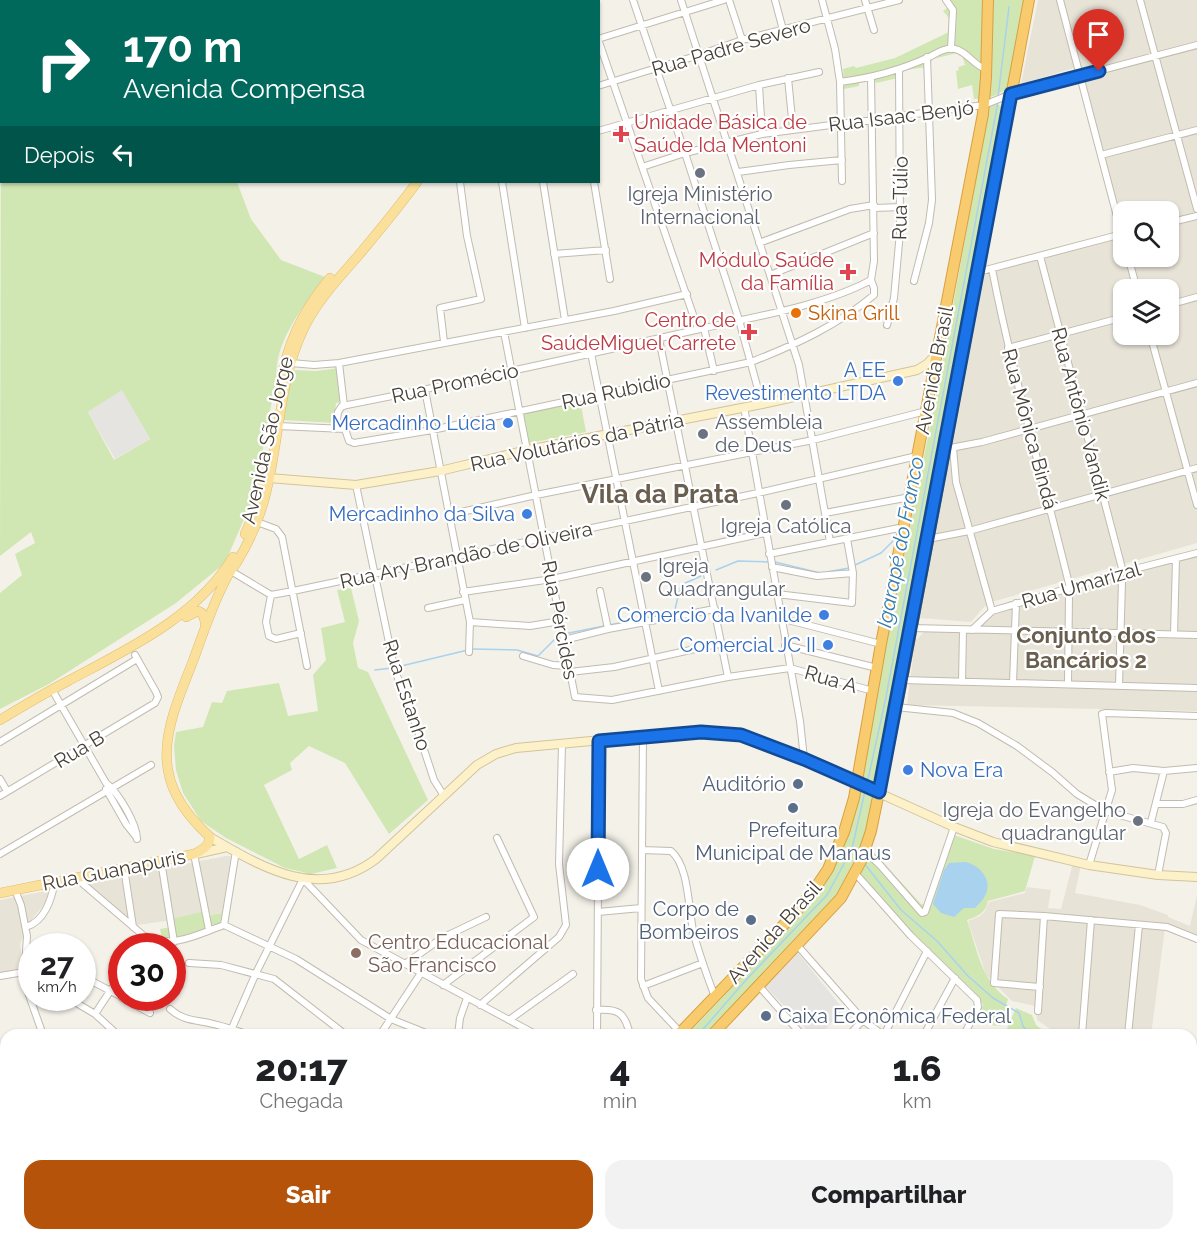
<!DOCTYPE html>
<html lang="pt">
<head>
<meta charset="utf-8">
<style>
  :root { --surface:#fff; --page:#f2f2f2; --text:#202124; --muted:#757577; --accent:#b45309 }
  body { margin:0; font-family:Raleway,sans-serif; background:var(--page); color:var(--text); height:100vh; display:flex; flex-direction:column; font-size:22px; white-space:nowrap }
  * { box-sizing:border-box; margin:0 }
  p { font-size:20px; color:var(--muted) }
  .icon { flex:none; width:33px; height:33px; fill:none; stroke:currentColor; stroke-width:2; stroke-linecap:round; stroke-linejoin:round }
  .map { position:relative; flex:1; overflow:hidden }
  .side { position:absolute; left:0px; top:1029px; width:1197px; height:212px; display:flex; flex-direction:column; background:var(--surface); border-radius:18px 18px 0 0; box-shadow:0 2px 4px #0004 }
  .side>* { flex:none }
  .hud { position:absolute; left:0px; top:0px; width:600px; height:183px; box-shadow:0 2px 4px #0004; background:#00695c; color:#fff; overflow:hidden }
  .tools { position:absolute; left:1113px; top:201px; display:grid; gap:12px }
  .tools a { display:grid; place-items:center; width:66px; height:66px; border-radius:12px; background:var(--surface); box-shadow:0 2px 4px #0004; font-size:30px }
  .speed { position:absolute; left:18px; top:933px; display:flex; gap:12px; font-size:30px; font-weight:700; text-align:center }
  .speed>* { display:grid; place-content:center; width:78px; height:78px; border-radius:50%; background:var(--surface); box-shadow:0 2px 4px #0004; line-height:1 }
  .speed small { font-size:15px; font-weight:400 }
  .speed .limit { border:9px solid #d22; background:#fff; color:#111 }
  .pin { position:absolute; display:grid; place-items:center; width:51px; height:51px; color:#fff; margin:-62px -26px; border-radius:50% 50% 50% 0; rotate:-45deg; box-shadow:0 0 6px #0007 }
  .pin .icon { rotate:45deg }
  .me { position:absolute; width:66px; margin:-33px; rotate:0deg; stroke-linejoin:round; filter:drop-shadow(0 0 4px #0008) }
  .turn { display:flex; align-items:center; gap:21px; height:126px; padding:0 24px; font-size:27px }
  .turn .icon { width:78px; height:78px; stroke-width:2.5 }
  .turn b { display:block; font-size:42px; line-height:51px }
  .then { display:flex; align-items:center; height:57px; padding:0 24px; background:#0003; gap:12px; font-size:22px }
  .eta { display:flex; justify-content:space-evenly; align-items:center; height:102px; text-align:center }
  .eta b { font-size:36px; font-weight:800; line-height:42px }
  .primary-button { display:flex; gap:12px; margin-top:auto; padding:12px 24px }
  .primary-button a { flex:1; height:69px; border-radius:18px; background:var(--accent); color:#fff; font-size:24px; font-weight:800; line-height:69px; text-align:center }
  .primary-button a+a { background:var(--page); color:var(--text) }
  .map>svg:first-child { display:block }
</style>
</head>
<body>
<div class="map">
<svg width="1197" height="1240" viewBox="0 0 1197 1240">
  <rect width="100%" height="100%" fill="#f4f1e9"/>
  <path fill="#e8e3d7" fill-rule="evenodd" d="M1038,0h159v543l-202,58 -11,6 -13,15 -51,-4 64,-347 135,-37 -42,-167 -56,17zM1124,212h44v44h-44zM1124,290h44v44h-44z
    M1197,555v156l-290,-6 8,-64 9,-9 10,-3 41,3 18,-22z
    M226,856h5l-9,57 -85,12 -53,-40 -28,5 -28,34 -8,20 4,28 -24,4v-76z
    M1073,863l8,2 -6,28 65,12 28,10v2l22,9 7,-31v46l-32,-13 -14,107h-92l-22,-15 -2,-14 -23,-5 -26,-26 -18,-54 12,-5 5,-5 4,-9 36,-9 2,-6 24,3 -3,18 13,1z"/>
  <path fill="#d0e7b4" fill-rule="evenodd" d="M951,0h76l-16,84c-10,11 -22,15 -37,15l-2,-14 -14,4 -2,-18 3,-1 -1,-3 7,-2 -4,-13 -28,7 -5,8 -24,3 -6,8 -22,5 -2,-4h-15v7l-15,3 -1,-20 11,-3 2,2 39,-10 54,-26 6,-7 -12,-14 10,-7z
    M1,70l1,112h235l14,37 30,41 44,17c-22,31 -53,66 -48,106l-2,2 -21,111 -29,67 -49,40 -127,81 -49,25v-116l22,-18 -7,-21 20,-11 -4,-11 -31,24zM122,391l28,48 -36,21 -26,-48z
    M995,103l8,4 -1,20 -89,472 -38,187c1,32 -24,87 -42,114l-125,135h-21l127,-134 15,-24 16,-33 15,-51 18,-105 64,-322 47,-259z
    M339,368l6,33 -9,2 -2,20 -52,-3 11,-50 23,1z
    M580,400l6,32 -57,11 -6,-32z
    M351,588l8,33 -6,22 5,25 10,4 60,128 -39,34 -44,-71 -36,-17 -19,17 2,7 -28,15 35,74 28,-14 10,23 -26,6 -26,-6 -59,-30 -25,-17 -18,-28 -7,-23 -2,-24 2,-14 27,-5 9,-25 10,1 5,-12 52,-8 9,33 30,-5 -5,-36 13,-15 -5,-32 24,-6 -8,-32z
    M954,835l40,14 41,7 -10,35 -37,10c-2,11 -10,16 -21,19 11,31 13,59 41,79l-7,27 -12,-1 -13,-6 7,-14 -4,-6 -68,-67 -51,-57 11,-26 50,55 7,1z
    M202,912l3,4 17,-3 -2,11 -45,14h-13l-2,-9 12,-2 -1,-8z
    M1016,1008l16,7 4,10 13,10h-42l-2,-2z"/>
  <path fill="#e6e4e1" d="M122,390l28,49 -35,20 -27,-47z
    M798,953l45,56 -22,26h-9l-47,-49z"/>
  <path fill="#a8d2ee" d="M965,862c12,2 26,15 22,29 -2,7 -7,12 -12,17h-11l-10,9 -13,-4 -8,-9 11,-34 5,-7z"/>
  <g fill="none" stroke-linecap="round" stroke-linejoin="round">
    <path stroke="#a8d2ee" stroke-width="1.5" d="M998,97l11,-90
      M775,562l45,11
      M853,566l28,-13 12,-12
      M716,570l22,-9 32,1
      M827,572l22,-4
      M647,618l27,-5 7,-28 20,-9
      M609,625l33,-6
      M564,634l40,-8
      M472,649l45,1 21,6 22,-22
      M397,667l71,-17
      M375,670l17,-2
      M867,784l19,-87 112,-595
      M852,849l7,7
      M864,863l37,47 36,31 31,35 25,22 26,15 4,13 7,9
      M698,1035l48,-55 81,-85 25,-46 13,-58
      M616,1240l1,-6
      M1157,1240l1,-6"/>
    <defs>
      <path id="street" d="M513,0v2
        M586,0v2
        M633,0l52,153 54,167 23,84
        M681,0l118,365 31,177
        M729,0l13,40
        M775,0l8,30
        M822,0l13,49 5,33 2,99
        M865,0l9,30
        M946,0l7,10 -2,39
        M1060,0l64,243
        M1140,0l57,209
        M568,2l6,-2
        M598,39l100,290
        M598,39l126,-39
        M788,78l5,51
        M840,82c31,-4 61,-12 89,-25 8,-4 17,-10 26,-8 13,3 19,17 31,20
        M759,85l3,49
        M598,86l101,-31 43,-15 157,-40
        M598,131l161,-46 60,-13
        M1101,155l96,-25
        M642,167l43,-14 77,-19 222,-29 27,-11 186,-49
        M738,172l51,-7 53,-5
        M502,182l23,146
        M543,182l22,138
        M594,182l16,97
        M874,208l27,-1
        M1168,223l29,-7
        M759,243l91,-34 24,-4
        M554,254l52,-4
        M1040,256l83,316
        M1128,256l9,34
        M992,269c21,108 52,212 78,319
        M978,272l144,-38
        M770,275l104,-42
        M871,280l3,-19 -3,-184
        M914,281l15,-58 3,-23 -5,-143
        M1168,305l29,-8
        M887,325l7,-27 6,-66 -1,-163
        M704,328l10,43
        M504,332l71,365 37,3 116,-23 62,-9 83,23
        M1150,334l47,171
        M659,339l69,338
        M444,342l-4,-34 41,-9 -14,-63 -7,-54
        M1008,348l116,-31
        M591,353l68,338
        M291,363l23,2 25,-2 275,-52 73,-17
        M339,363l5,43
        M425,390l45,232 -1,30
        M744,407l56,314 4,38
        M278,426l67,3 4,12 5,2 78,-13 319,-68c44,-17 87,-37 123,-67v-7l-3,-8
        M336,429l2,-17 4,-6c120,-23 239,-50 358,-77 53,-12 123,-23 171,-49
        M953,448l3,34 36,129
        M945,449l37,-7 215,-59
        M356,485l39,186 16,39 23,70 10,16
        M825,513l85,-16
        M448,515l88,-20 277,-55 113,-29
        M257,522l19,7 6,8 25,129
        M928,539l41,-8 228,-63
        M769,554l135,-27
        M772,567l45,9 36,-3
        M231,571l40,24 22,-4 465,-98 159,-37
        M600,591l8,38
        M463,592l89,-13 213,-46
        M777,594l75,9 1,-30 -6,-34
        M271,595l-5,27 3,14 7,3 25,-6
        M428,608l37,-8
        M780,618l101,26
        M470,622l60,4 30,-5
        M911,628l286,7
        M972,630l20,-19 131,-39 74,-19
        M1174,634l2,-75
        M564,640l44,-11 107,-20
        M785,645l92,23
        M523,656l30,9 16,1
        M570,672l44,-5 108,-24
        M902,680l295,8
        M962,682l1,-52
        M1013,683l3,-80
        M1068,684l1,-90
        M1119,686l3,-105
        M54,693l52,90c12,9 31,41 31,56
        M896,707l57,6 25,10 39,23 35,26 25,22 28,17 58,16 3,6 -8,42
        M643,736l-2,243 7,19 32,34
        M0,742l137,-83
        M1109,772l24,-4 31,3 33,-3
        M0,779l7,12
        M106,789l20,35 11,14
        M0,796l155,-93 3,-6 -2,-5 -21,-37
        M1157,804h26l14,-4
        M1151,822l13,-51
        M642,850l29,1c19,16 17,61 23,84 6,21 13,41 21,62
        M865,851l15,14 42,48 3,-1 29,-85
        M0,854l151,-89
        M194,854l15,76
        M161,861l13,81
        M1089,865l23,-75 -10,-76 4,-1 91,3
        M124,868l9,59
        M855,873l56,63 66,64 1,7 -14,28
        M76,878l68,58c29,13 52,-1 80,-11l72,34 95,60 40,16
        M15,890l6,15 6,31 -3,45 19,54
        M598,912l43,-4
        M224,925l12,-74
        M26,927c19,-6 25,-27 29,-45
        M797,945l66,75 20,15
        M138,946l6,-10
        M189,963l32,2 53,14 72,56
        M405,964l37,-26 44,-21
        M0,976l24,-4
        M82,976l40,21
        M443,985l91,-68 -37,-79
        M643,986l60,-23
        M759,986l43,49
        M1040,987l-46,-4 5,-69 45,2 123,11 30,12
        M68,998l27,16 23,21
        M122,998l28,15
        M480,1005l79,-68 7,-12 -7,-61 3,-120
        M170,1009c12,11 24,11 39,14 14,3 28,8 41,12
        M596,1010c23,-2 29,3 34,25
        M1038,1011l6,-95
        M95,1014l27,-41
        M509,1020l64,-46
        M229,1035l27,-62 47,-94 58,61 176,95
        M380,1035l41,-62
        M458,1035l2,-17 7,-20
        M597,1035l2,-294
        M849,1035l14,-15
        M884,1035l43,-84
        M924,1035l31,-57
        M1082,1035l9,-115
        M1128,1035l11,-110
        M0,1110l6,21
        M34,1234l2,6
        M84,1234l3,6
        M132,1234l6,6
        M196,1234l6,6
        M365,1234v6
        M658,1234l2,6
        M691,1234l7,6
        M880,1234l3,6
        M560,1237l18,-2
        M265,1240l66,-6
        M520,1240l9,-6
        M766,1240l11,-6
        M834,1240l12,-6
        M978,1240l15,-6
        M1082,1240l12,-6"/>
      <path id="secondary" d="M269,478l87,7 84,-14 87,-21 235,-46 155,-34 10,-6 10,-11
        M210,837c53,31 109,65 166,22l101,-94 19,-11 20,-6 161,-15 24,-1 40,3 63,24 150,68 39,15 96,23 69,10 39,2
        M196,854l31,-7"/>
      <path id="primary" d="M471,2l1,-2
        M479,2v-2
        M278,392c9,-47 22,-78 52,-114
        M245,534l7,-16 9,-33
        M186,617l12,-6 4,2 3,8v7
        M0,720c23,-14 45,-27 68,-39 60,-32 129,-64 165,-124
        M0,893l194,-39c8,-4 15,-7 16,-17 -65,-59 -45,-106 -17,-176 10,-27 19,-55 32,-80 3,-7 8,-13 12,-19 11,-18 20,-37 26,-58 17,-57 14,-121 41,-176 13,-27 34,-49 54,-72 20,-24 41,-49 59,-74"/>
      <path id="highway" d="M678,1035l117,-122 21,-26 12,-18 16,-37 10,-34 27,-154 102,-530 3,-37 2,-77
        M712,1035l129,-137 20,-37 10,-30 31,-151 127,-680
        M606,1240l1,-6
        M628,1240l1,-6"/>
    </defs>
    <use href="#street" stroke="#c2bbaf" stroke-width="8"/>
    <use href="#secondary" stroke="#d2c49a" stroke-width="10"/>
    <use href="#primary" stroke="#e0bd6b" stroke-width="10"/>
    <use href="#highway" stroke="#d9a03f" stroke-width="12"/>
    <use href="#street" stroke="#fff" stroke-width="6"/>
    <use href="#secondary" stroke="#fdf1ca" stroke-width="8"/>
    <use href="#primary" stroke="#fbe09b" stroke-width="9"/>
    <use href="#highway" stroke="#f9cb6f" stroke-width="10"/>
  </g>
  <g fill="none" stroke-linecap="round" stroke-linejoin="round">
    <defs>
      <path id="route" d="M598,869l1,-128 102,-9 40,3 63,24 75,33 132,-698 88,-23"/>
    </defs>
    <use href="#route" stroke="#114b97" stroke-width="15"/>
    <use href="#route" stroke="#1a73e8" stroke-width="10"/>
  </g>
  <g fill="#e0444e" stroke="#fff" stroke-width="2">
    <path d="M618 125h6v6h6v6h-6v6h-6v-6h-6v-6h6z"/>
    <path d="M845 263h6v6h6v6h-6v6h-6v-6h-6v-6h6z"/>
    <path d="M746 323h6v6h6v6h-6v6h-6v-6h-6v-6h6z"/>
  </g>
  <g fill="#6b7280" stroke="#fff" stroke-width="2">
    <circle cx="700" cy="173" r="6"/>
    <circle cx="703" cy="434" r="6"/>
    <circle cx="786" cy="505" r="6"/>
    <circle cx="646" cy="577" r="6"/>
    <circle cx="1138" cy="821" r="6"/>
  </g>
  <circle fill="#e8710a" stroke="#fff" stroke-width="2" cx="796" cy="313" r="6"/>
  <g fill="#3f7fe0" stroke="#fff" stroke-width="2">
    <circle cx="898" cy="381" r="6"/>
    <circle cx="508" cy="423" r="6"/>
    <circle cx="527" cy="514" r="6"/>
    <circle cx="824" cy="615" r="6"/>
    <circle cx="828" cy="645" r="6"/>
    <circle cx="908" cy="770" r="6"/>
  </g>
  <g fill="#5c6f8a" stroke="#fff" stroke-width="2">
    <circle cx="798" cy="784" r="6"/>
    <circle cx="793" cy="808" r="6"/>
    <circle cx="751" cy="920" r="6"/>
    <circle cx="766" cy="1016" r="6"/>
  </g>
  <circle fill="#8d6e63" stroke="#fff" stroke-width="2" cx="356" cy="953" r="6"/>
  <g text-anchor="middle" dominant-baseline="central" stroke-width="4.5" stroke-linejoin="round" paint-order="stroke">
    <g font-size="20" fill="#484138" stroke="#fff">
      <text transform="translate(731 47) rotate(-16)">Rua Padre Severo</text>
      <text transform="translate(901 116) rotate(-7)">Rua Isaac Benjó</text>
      <text transform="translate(900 198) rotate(-89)">Rua Túlio</text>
      <text transform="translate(934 370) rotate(-79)">Avenida Brasil</text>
      <text transform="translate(455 383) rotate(-12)">Rua Promécio</text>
      <text transform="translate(616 391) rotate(-12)">Rua Rubidio</text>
      <text transform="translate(1081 414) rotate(75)">Rua Antônio Vandik</text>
      <text transform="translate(1030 429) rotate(75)">Rua Mônica Bindá</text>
      <text transform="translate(267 440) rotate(-77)">Avenida São Jorge</text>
      <text transform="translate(577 442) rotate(-12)">Rua Volutários da Pátria</text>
      <text transform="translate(466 555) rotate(-12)">Rua Ary Brandão de Oliveira</text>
      <text transform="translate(1081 585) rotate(-16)">Rua Umarizal</text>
      <text transform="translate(560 620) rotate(79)">Rua Pércides</text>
      <text transform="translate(831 679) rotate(16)">Rua A</text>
      <text transform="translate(407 695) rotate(72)">Rua Estanho</text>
      <text transform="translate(79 749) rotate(-31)">Rua B</text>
      <text transform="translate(114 870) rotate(-11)">Rua Guanapuris</text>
      <text transform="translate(774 932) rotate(-48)">Avenida Brasil</text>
    </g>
    <g font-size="20" fill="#be3a42" stroke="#fff" text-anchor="end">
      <text x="634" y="122" text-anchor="start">Unidade Básica de<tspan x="634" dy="23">Saúde Ida Mentoni</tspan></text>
      <text x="834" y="260">Módulo Saúde<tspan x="834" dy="23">da Família</tspan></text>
      <text x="736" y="320">Centro de<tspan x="736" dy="23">SaúdeMiguel Carrete</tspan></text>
    </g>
    <g font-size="20" fill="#5b616d" stroke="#fff">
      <text x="700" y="194">Igreja Ministério<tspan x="700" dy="23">Internacional</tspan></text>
      <text x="715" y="422" text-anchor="start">Assembleia<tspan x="715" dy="23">de Deus</tspan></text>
      <text x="786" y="526">Igreja Católica</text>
      <text x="658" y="566" text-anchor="start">Igreja<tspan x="658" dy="23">Quadrangular</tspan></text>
      <text x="1126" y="810" text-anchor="end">Igreja do Evangelho<tspan x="1126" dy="23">quadrangular</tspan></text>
    </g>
    <g font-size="20" fill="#c56008" stroke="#fff" text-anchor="start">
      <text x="808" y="313">Skina Grill</text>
    </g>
    <g font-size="20" fill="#366cbe" stroke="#fff" text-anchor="end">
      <text x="886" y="370">A EE<tspan x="886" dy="23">Revestimento LTDA</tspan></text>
      <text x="496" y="423">Mercadinho Lúcia</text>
      <text x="515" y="514">Mercadinho da Silva</text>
      <text x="812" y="615">Comercio da Ivanilde</text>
      <text x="816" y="645">Comercial JC II</text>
      <text x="920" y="770" text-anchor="start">Nova Era</text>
    </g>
    <g font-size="20" fill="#4e5e75" stroke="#fff" text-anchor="end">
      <text x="786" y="784">Auditório</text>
      <text x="793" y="830" text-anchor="middle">Prefeitura<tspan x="793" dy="23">Municipal de Manaus</tspan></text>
      <text x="739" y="909">Corpo de<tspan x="739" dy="23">Bombeiros</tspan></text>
      <text x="778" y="1016" text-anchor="start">Caixa Econômica Federal</text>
    </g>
    <g font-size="20" fill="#785e54" stroke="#fff" text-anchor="start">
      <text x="368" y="942">Centro Educacional<tspan x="368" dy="23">São Francisco</tspan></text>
    </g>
    <g font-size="21" font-style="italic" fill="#347cb1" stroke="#fff">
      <text transform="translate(900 542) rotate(-79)">Igarapé do Franco</text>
    </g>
    <g font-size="22" font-weight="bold" fill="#6a5f4f" stroke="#fff">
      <text x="1086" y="635">Conjunto dos<tspan x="1086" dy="25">Bancários 2</tspan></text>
    </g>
    <g font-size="26" font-weight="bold" fill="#6a5f4f" stroke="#fff">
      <text x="660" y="494">Vila da Prata</text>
    </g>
  </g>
</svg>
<div class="tools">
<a><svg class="icon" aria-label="search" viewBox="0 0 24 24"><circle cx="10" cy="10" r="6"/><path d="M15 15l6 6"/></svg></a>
<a><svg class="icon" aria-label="layers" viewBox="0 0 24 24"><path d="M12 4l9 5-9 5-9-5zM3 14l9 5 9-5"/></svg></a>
</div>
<div class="speed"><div>27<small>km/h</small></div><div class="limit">30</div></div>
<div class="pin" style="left:1099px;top:71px;background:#d93025"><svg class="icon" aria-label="arrive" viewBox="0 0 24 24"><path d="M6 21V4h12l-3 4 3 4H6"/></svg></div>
<svg class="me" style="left:598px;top:869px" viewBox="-20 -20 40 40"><circle r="19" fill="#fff"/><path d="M0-13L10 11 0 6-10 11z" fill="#1a73e8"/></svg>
<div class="hud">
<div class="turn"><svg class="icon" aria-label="right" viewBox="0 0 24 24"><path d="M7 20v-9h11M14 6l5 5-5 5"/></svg><div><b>170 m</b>Avenida Compensa</div></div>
<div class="then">Depois<svg class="icon" aria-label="left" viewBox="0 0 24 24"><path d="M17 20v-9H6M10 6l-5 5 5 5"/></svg></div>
</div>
<section class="side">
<div class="eta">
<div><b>20:17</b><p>Chegada</p></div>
<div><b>4</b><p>min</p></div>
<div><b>1.6</b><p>km</p></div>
</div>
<div class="primary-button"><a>Sair</a><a>Compartilhar</a></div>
</section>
</div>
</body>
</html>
